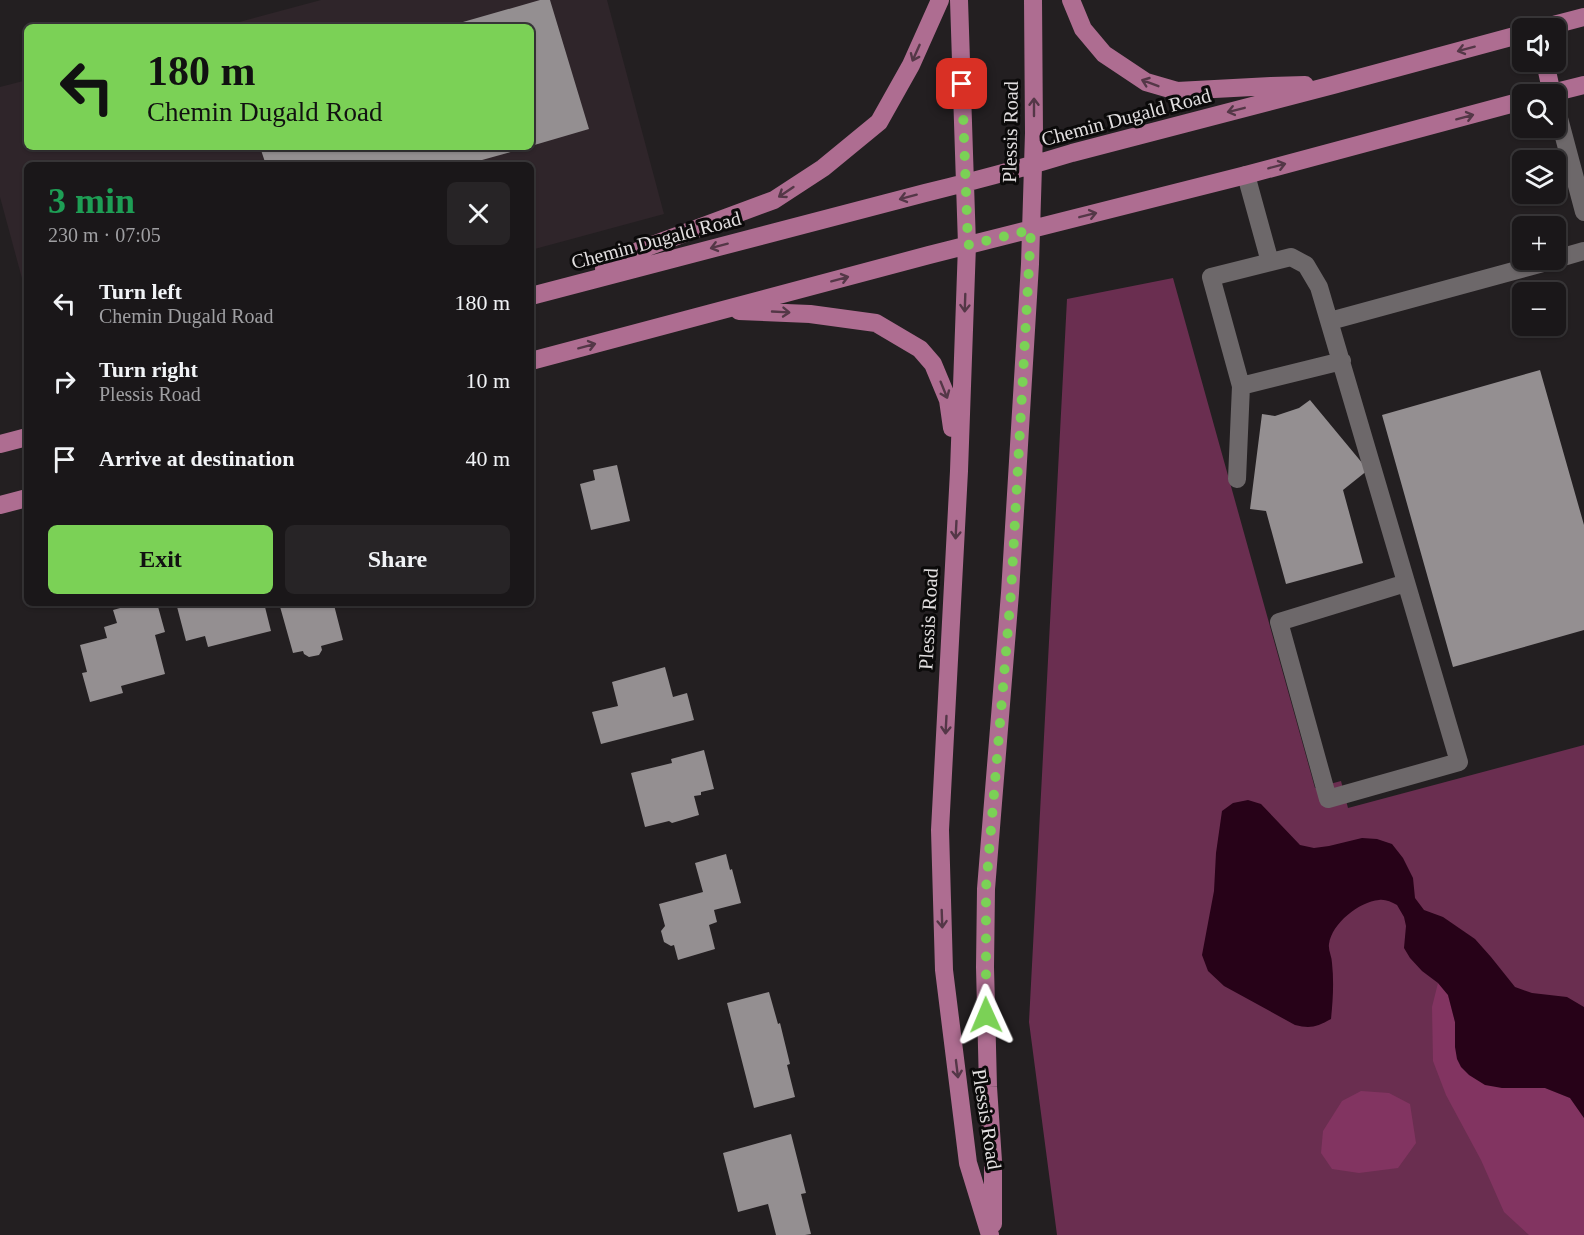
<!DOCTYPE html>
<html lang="en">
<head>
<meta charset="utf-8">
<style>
  :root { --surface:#1a1719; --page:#272426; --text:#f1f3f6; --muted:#9f9fa2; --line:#383638; --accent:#7bd156 }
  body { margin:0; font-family:"Times New Roman",serif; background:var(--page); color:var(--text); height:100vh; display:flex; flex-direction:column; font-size:22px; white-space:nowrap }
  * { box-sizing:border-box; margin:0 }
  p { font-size:20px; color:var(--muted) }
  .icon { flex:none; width:33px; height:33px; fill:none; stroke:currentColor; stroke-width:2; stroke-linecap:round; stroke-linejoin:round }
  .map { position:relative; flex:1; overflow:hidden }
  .details { position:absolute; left:24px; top:162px; width:510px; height:444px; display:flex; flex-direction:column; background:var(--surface); border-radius:9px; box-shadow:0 2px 4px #0004,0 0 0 2px var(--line) }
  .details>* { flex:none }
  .hud { position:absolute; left:24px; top:24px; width:510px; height:126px; border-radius:9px; box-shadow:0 2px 4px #0004,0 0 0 2px var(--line); background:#7bd156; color:#111; overflow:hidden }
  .tools { position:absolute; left:1512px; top:18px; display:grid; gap:12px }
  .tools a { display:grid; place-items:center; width:54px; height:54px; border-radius:9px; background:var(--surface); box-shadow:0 2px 4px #0004,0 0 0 2px var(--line); font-size:30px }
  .pin { position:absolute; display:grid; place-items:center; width:51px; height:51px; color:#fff; margin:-26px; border-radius:12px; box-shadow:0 3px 9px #0006 }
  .me { position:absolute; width:66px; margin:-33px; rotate:359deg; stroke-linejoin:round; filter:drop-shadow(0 0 4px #0008) }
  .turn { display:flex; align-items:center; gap:21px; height:126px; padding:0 24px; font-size:27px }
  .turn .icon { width:78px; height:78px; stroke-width:2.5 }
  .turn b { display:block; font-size:42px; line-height:51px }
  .round { display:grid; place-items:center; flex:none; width:63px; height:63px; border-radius:9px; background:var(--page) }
  .summary { display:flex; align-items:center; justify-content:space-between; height:102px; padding:0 24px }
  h1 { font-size:36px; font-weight:600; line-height:45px; color:#1e9e55 }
  .button { display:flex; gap:12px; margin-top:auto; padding:12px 24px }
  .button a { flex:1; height:69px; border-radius:9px; background:var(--accent); color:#111; font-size:24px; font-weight:600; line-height:69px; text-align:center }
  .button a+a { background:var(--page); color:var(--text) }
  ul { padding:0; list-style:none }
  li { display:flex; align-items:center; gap:18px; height:78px; padding:0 24px }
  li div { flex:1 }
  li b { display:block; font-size:22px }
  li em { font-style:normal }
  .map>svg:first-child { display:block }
</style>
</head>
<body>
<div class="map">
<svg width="1584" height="1235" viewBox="0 0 1584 1235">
  <rect width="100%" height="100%" fill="#231f21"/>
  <path fill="#2f252a" d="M321,0h286l57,214 -133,36v-85h-504v132l-27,-100v-110l27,-7v67h504v-120h-310z"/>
  <path fill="#6a2e50" d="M1173,278l142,510 26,-7 7,27 236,-63v490h-527l-28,-213 38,-723z"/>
  <path fill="#823461" d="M1438,983l10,12 7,27v25l47,41h43l25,10 14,20v117h-55l-25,-23 -23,-52 -35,-65 -13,-34 -1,-54z
    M1361,1091l28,2 21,11 6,39 -18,25 -39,5 -27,-4 -11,-16 2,-22 19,-30z"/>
  <path fill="#270218" d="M1248,800l13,4 39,41 14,3 15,-2 33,-8 15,1 15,5 11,14 10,20 2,20 9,12 19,7 32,22 16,18 24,30 17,6 35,4 17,10v111l-14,-20 -25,-10h-43l-17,-3 -16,-10 -8,-8 -4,-8 -2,-12v-25l-7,-27 -10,-12 -16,-12 -12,-13 -6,-10 2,-22 -2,-9 -7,-12c-6,-3 -12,-6 -18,-5 -20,2 -47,23 -50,44 -1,6 3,13 3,19 2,18 1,37 -1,56 -14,8 -21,10 -36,6l-71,-39 -16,-15 -6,-16 12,-64 2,-38 6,-42 11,-8z"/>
  <path fill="#948f91" d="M540,0h10l39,129 -58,17v-119l-82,-1z
    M260,147h265v1l-61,17h-198z
    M1540,370l44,155v105l-131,37 -71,-252z
    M1310,400l58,70 -25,20 20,73 -77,21 -20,-73 -16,-2 12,-95 13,2 24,-8z
    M617,465l13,56 -39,9 -11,-46 15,-4 -2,-10z
    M138,603h3l1,3 15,-3 8,29 -10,3 10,39 -44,12 2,7 -33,9 -8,-29 5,-1 -7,-27 27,-7 -3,-11 13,-4 -4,-13z
    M176,603h36l1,2 7,-2h44l7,28 -63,16 -3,-11 -19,5z
    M279,603h60l-5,2 9,35 -22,6 1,4 -3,5 -10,2 -5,-3 -1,-3 -10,2z
    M665,667l8,30 14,-4 7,27 -93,24 -9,-32 26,-6 -6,-24z
    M704,750l10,39 -13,3v3l-7,1 5,19 -27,8 -3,-2 -24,6 -14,-54 41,-10 -1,-4z
    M726,854l4,16 2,-1 9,34 -27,7 3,12 -8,3 6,24 -37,11 -4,-15 -3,1 -7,-4 -3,-11 4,-5 -6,-22 44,-12 -8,-29z
    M769,992l9,32 2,-1 10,41 -3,1 8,32 -41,11 -27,-105z
    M791,1134l15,59 -5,1 10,40 -6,1h-29l-8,-31 -30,8 -15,-59z"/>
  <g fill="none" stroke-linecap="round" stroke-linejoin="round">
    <path stroke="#6d686a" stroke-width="18" d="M1556,107l28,105
      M1246,175l24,87
      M1556,259l28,-8
      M1330,321l224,-61
      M1241,386l101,-25
      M1237,479l4,-93 -30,-109 80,-20 15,8 13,22 140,475 -131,37 -49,-177 127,-39"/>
    <path stroke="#ae6d91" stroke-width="18" d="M959,0l8,245 -8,226 -19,359 4,140 24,193 22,72
      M1071,0l12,29 21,25 42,28 31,9 94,-5 34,-1
      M1542,28l42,-11
      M1545,62l7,32
      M1548,94l36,-9
      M604,269l38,-20 132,-49 49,-32 56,-46 32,-57 29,-65
      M531,296l394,-103c49,-12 98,-25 147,-40l261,-68 189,-51
      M739,311l71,3 66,9 44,26 13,15 15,36 4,28
      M531,361l398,-106 317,-80 276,-74
      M0,444l27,-7
      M0,505l27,-7
      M993,1224v-63l-5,-74 -3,-120 1,-78 24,-296 20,-329 4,-131 -1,-133"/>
  </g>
  <defs><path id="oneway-shaft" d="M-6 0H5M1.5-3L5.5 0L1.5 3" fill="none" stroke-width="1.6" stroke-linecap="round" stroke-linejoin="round" transform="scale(1.5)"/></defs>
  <g stroke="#543747">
    <use href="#oneway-shaft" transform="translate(1466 49) rotate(165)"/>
    <use href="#oneway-shaft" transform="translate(916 53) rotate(114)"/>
    <use href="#oneway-shaft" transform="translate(1150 83) rotate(-159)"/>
    <use href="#oneway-shaft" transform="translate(1034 107) rotate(-90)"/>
    <use href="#oneway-shaft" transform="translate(1236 110) rotate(166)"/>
    <use href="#oneway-shaft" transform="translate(1465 117) rotate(-15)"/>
    <use href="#oneway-shaft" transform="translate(1277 166) rotate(-15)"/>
    <use href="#oneway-shaft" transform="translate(786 192) rotate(146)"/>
    <use href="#oneway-shaft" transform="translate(908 197) rotate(165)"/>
    <use href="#oneway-shaft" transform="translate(1088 215) rotate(-14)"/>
    <use href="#oneway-shaft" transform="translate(719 246) rotate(165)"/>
    <use href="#oneway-shaft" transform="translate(840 279) rotate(-15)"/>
    <use href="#oneway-shaft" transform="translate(965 303) rotate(92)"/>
    <use href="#oneway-shaft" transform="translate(781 312) rotate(3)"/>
    <use href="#oneway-shaft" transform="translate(587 346) rotate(-15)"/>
    <use href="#oneway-shaft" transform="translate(944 390) rotate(68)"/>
    <use href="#oneway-shaft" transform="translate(956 530) rotate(93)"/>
    <use href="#oneway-shaft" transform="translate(946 725) rotate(93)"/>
    <use href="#oneway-shaft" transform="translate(942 919) rotate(88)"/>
    <use href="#oneway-shaft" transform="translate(957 1069) rotate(83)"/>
  </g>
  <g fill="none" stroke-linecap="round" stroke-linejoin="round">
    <path stroke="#7bd156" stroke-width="10" stroke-dasharray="0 18" d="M962,84l6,161 63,-15 -20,363 -25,295v127"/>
  </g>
  <g text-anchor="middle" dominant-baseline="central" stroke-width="6" stroke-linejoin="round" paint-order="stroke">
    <g font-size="20" fill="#e2dfe0" stroke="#0b0a0a">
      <text transform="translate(1126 117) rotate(-15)">Chemin Dugald Road</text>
      <text transform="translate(1010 132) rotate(-89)">Plessis Road</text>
      <text transform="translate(656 240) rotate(-15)">Chemin Dugald Road</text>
      <text transform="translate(928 619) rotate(-87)">Plessis Road</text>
      <text transform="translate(987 1119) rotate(81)">Plessis Road</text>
    </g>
  </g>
</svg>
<div class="tools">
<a><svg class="icon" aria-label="sound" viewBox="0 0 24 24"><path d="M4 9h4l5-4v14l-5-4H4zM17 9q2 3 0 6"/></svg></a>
<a><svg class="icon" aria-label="search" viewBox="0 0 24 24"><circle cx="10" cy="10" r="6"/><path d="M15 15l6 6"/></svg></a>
<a><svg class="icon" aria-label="layers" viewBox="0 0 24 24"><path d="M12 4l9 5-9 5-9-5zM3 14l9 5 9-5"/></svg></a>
<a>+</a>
<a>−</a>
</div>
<div class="pin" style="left:962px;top:84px;background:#d93025"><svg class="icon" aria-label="arrive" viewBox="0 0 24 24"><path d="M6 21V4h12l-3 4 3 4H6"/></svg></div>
<svg class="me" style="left:986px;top:1015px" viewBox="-20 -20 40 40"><path d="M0-17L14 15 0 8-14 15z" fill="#7bd156" stroke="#fff" stroke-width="4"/></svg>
<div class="hud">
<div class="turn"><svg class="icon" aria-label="left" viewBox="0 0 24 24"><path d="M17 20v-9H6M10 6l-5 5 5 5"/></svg><div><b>180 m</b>Chemin Dugald Road</div></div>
</div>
<section class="details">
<div class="summary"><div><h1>3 min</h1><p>230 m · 07:05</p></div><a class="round"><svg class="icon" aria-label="close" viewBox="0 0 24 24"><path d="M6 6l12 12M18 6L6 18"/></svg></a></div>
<ul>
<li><svg class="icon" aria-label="left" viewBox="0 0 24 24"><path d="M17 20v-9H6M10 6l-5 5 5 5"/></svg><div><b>Turn left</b><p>Chemin Dugald Road</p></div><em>180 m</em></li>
<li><svg class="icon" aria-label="right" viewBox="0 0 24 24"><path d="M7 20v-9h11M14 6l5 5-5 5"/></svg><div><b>Turn right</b><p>Plessis Road</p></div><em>10 m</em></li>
<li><svg class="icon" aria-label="arrive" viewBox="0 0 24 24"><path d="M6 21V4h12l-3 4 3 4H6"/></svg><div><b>Arrive at destination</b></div><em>40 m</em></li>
</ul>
<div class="button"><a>Exit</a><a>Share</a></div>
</section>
</div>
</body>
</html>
